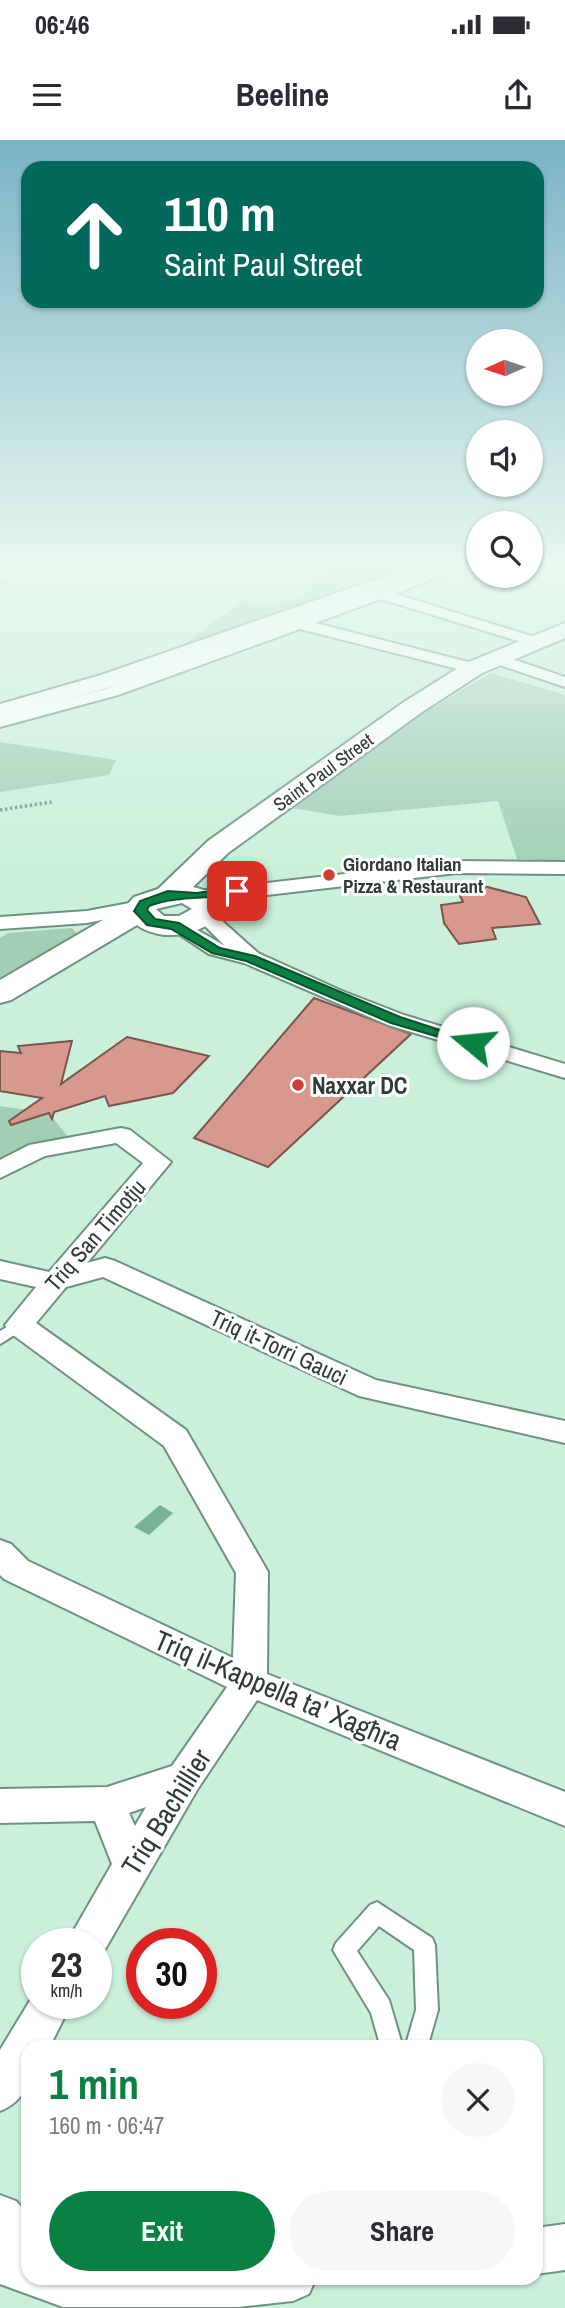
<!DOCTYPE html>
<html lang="en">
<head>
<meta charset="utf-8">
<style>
  :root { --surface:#fff; --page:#f7f7f7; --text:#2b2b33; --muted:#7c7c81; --accent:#0b8043 }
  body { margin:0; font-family:"Archivo Narrow",sans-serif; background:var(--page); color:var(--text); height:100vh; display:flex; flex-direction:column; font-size:26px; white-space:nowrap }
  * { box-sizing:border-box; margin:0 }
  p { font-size:23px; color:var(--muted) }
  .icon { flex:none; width:38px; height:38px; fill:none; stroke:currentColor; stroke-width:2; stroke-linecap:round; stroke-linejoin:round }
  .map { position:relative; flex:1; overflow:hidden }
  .sheet { position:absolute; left:21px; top:1900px; width:522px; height:245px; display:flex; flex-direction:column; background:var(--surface); border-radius:21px; box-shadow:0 2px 5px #0004 }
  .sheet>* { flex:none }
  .guide { position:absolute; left:21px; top:21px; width:523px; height:147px; border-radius:21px; box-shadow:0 2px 5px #0004; background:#00695c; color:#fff; overflow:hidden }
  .needle { width:46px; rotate:267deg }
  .buttons { position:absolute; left:466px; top:189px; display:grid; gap:14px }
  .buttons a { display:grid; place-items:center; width:77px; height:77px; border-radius:50%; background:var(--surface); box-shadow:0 2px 5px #0004; font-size:35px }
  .speed { position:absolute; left:21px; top:1788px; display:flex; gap:14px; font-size:35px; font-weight:700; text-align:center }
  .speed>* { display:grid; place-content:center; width:91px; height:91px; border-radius:50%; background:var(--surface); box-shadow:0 2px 5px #0004; line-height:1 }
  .speed small { font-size:18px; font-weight:400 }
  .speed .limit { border:10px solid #d22; background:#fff; color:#111 }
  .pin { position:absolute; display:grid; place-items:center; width:60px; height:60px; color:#fff; margin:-30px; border-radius:14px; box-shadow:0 4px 10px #0006 }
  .me { position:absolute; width:77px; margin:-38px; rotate:287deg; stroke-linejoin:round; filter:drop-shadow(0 0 5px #0008) }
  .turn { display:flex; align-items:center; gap:24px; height:147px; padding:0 28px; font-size:32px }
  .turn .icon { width:91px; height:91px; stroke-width:2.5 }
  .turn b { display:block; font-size:49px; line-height:60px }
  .round { display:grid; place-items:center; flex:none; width:74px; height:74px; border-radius:37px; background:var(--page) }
  .headline { display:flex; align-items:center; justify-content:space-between; height:119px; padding:0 28px }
  h1 { font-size:42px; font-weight:700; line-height:52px; color:var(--accent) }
  .action { display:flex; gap:14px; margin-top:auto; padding:14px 28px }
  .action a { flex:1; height:80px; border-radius:42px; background:var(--accent); color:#fff; font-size:28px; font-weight:700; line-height:80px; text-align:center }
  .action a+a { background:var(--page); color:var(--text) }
  .status { display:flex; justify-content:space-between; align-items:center; height:49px; padding:0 35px; background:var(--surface); direction:ltr }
  .status svg { height:19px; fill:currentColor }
  header { display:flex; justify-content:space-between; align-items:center; height:91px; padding:0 28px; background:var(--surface); font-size:32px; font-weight:700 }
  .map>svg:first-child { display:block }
</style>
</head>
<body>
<div class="status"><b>06:46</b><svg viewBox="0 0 49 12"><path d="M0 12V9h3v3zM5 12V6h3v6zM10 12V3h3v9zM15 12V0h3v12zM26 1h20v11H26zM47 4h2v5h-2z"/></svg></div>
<header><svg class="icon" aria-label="menu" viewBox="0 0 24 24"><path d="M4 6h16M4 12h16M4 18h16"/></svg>Beeline<svg class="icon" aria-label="share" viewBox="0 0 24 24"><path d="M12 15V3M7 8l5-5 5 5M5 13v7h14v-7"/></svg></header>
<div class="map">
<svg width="565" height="2168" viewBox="0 0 565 2168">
  <rect width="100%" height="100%" fill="#caf0db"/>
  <path fill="#a2ceb6" d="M328,427h83l-232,81 63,-47c41,4 63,4 86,-34z
    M491,533l74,22v166l-48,-2 -19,-58 -158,15 -48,-8 120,-88z
    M0,602l116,18 -7,15 -109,17z
    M72,788l6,7 -78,47v-44l8,-5z
    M0,966l49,7 20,25 -69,26z"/>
  <path fill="#76b293" d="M160,1365l13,8 -24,22 -15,-8z"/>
  <path fill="#d7988e" stroke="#7a5651" stroke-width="2" d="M472,743l54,14 14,27 -48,4 4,11 -37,5 -15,-21 -3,-18 22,-3 -9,-18z
    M314,858l97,36 -143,133 -74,-29z
    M127,897l82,19 -36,37 -64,13 -4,-10 -51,16 -2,7 -3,-6 -38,12 -2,-4 33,-23 -42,-7v-40l21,2 -3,-7 54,-5 -11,43z"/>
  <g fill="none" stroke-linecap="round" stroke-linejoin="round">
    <defs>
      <path id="lane" d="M19,1180l5,1 3,4 -3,4 -24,15v-13z
        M377,1762l55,36 3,7 3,65 -11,38h-22l11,-38 -2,-60 -35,-24 -22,25 32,49 14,48h-22l-10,-35 -38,-63 3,-7 34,-38z"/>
      <path id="street" d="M443,427h20l-68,27 146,45v6h-10l-150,-46 -66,24 165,42v6l-6,2 -174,-44 -182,66 -118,32v-10l106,-28z
        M497,514l68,23v10l-74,-25 -2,-3z
        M457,721l108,1v12l-108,-1 -260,30 -10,-6 10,-6z
        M140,761l7,2 3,4 -3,4 -60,12 -87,6v-12l87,-6z
        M204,769l7,2 47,42 84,38 62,24 161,49v14l-177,-53 -144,-62 -35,-9 -44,-29 3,-4h14l43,25 -31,-31z
        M121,988l9,2 41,32 -84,101 18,-5 10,3 261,119 189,41v22l-206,-47 -256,-119 -37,10 -30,36 150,107 82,142 -1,102 298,118v34l-308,-126 -60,90 -97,168 -4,1v-15h-30l46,-80 -17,-43 -95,2v-34l107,-2 65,-21 55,-79 -223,-108 -4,-4v-35l11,4 17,17 205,97 3,-85 -72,-127 -155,-114 -4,-7 31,-38 -36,-8v-18l49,11 94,-109 -27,-20 -71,13 -45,22v-18l29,-15zM146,1667l-11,19 -6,-13z
        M37,1849v15h34l-22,44h-21c0,29 3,50 -28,63v-61z
        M0,2055l16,6 12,13v64h288l-7,16 -16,7 -55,6h-175l-63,-23z
        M565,2084v46l-29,4v-46z"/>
      <path id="secondary" d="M411,427h31l-3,4 -321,114 -118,34v-15l101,-29z
        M565,483v15l-83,35 -60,39 -194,141 -35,34c16,4 25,7 29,24 -17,25 -60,32 -85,14l-126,75 -11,3v-23l125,-73 9,-10 24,-8 50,-48 196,-139 62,-39zM182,763l10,6 -13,7h-15l-8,-7z"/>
    </defs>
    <use href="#lane" stroke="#6f927f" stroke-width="4"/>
    <use href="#street" stroke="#6f927f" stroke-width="4"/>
    <use href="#secondary" stroke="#6f927f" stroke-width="4"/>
    <path stroke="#7c9688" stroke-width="2.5" stroke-dasharray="2 2" stroke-linecap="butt" d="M71,427l-2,2 7,5
      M0,442l6,1"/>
    <path stroke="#7c9688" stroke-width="3.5" stroke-dasharray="2.5 2.5" stroke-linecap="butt" d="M0,670l52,-8"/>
    <use href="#lane" fill="#fff" fill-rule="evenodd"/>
    <use href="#street" fill="#fff" fill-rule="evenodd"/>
    <use href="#secondary" fill="#fff" fill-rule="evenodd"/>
  </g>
  <linearGradient id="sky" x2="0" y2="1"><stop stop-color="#7ab3c6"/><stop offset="0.58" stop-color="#e7f8ef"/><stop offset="1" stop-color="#e7f8ef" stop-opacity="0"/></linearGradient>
  <rect width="565" height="731" fill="url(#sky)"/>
  <path fill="#0b8043" stroke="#07532c" stroke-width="2" d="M237,747l4,1v5c-31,7 -63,2 -92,13l-2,4 8,9 24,4 41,25 35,8 145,61 80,26 -7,4 -82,-24 -145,-62 -34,-8 -41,-24 -24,-4 -13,-14 6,-10 28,-10 29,2z"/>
  <g fill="#cc3f32" stroke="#fff" stroke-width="2.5">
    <circle cx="329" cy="735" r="7"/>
    <circle cx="298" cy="945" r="7"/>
  </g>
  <g text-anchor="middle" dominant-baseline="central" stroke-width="6" stroke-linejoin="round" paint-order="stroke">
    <g font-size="19" fill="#2d3c34" stroke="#fff">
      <text transform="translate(323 632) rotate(-36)">Saint Paul Street</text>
    </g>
    <g font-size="19" font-weight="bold" fill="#2d3c34" stroke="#fff" text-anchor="start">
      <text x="343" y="724">Giordano Italian<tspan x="343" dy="22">Pizza &amp; Restaurant</tspan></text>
    </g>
    <g font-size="23" font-weight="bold" fill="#2d3c34" stroke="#fff" text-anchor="start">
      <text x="312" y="945">Naxxar DC</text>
    </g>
    <g font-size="23" fill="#2d3c34" stroke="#fff">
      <text transform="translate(95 1095) rotate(-49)">Triq San Timotju</text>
      <text transform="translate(279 1207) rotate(25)">Triq it-Torri Gauci</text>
    </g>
    <g font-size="28" fill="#2d3c34" stroke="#fff">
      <text transform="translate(278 1550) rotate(23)">Triq il-Kappella ta' Xagħra</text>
      <text transform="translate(166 1672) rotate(-58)">Triq Bachillier</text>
    </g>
  </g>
</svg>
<div class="buttons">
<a><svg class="needle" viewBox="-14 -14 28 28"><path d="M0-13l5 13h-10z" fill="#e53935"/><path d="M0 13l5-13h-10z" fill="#7c7c81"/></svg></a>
<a><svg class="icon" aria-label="sound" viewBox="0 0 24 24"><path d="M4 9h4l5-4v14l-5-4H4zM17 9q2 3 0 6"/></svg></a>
<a><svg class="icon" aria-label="search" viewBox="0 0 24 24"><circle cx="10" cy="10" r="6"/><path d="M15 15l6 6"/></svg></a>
</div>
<div class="speed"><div>23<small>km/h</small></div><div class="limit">30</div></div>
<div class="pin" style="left:237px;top:751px;background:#d93025"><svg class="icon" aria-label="arrive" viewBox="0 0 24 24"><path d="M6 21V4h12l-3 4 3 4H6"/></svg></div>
<svg class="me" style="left:473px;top:903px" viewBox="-20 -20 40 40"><circle r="19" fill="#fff"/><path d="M0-13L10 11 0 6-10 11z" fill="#0b8043"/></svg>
<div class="guide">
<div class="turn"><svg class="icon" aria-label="ahead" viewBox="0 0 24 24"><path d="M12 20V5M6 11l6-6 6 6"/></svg><div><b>110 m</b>Saint Paul Street</div></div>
</div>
<section class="sheet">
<div class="headline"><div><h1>1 min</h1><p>160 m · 06:47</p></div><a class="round"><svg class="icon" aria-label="close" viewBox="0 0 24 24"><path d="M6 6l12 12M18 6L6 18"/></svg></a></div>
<div class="action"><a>Exit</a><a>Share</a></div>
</section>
</div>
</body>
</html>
